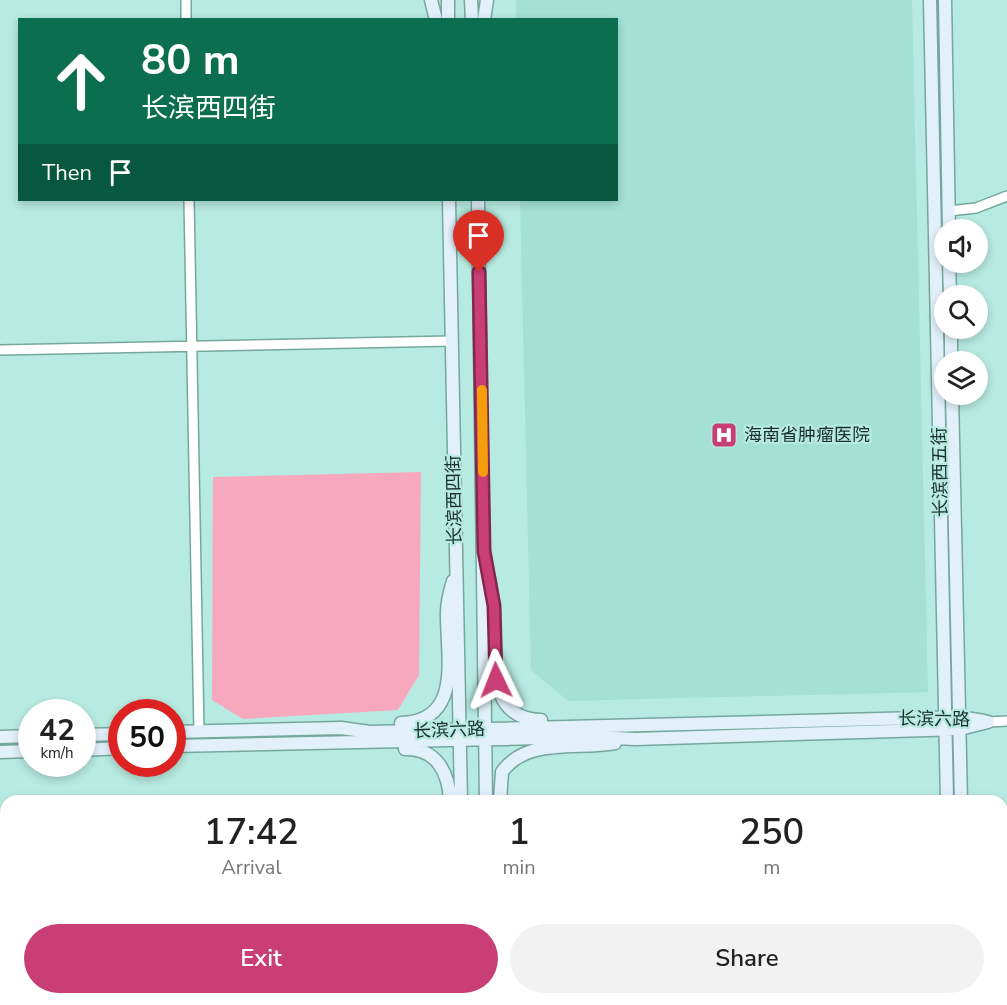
<!DOCTYPE html>
<html lang="en">
<head>
<meta charset="utf-8">
<style>
  :root { --surface:#fff; --page:#f2f2f2; --text:#222; --muted:#767676; --accent:#c93e74 }
  body { margin:0; font-family:"Nunito Sans","Noto Sans SC",sans-serif; background:var(--page); color:var(--text); height:100vh; display:flex; flex-direction:column; font-size:22px; white-space:nowrap }
  * { box-sizing:border-box; margin:0 }
  p { font-size:20px; color:var(--muted) }
  .icon { flex:none; width:33px; height:33px; fill:none; stroke:currentColor; stroke-width:2; stroke-linecap:round; stroke-linejoin:round }
  .map { position:relative; flex:1; overflow:hidden }
  .side { position:absolute; left:0px; top:795px; width:1008px; height:210px; display:flex; flex-direction:column; background:var(--surface); border-radius:18px 18px 0 0; box-shadow:0 3px 9px #0003 }
  .side>* { flex:none }
  .guide { position:absolute; left:18px; top:18px; width:600px; height:183px; border-radius:0px; box-shadow:0 3px 9px #0003; background:#0b6e4f; color:#fff; overflow:hidden }
  .fabs { position:absolute; left:934px; top:219px; display:grid; gap:12px }
  .fabs a { display:grid; place-items:center; width:54px; height:54px; border-radius:50%; background:var(--surface); box-shadow:0 3px 9px #0003; font-size:30px }
  .speed { position:absolute; left:18px; top:699px; display:flex; gap:12px; font-size:30px; font-weight:700; text-align:center }
  .speed>* { display:grid; place-content:center; width:78px; height:78px; border-radius:50%; background:var(--surface); box-shadow:0 3px 9px #0003; line-height:1 }
  .speed small { font-size:15px; font-weight:400 }
  .speed .limit { border:9px solid #d22; background:#fff; color:#111 }
  .pin { position:absolute; display:grid; place-items:center; width:51px; height:51px; color:#fff; margin:-62px -26px; border-radius:50% 50% 50% 0; rotate:-45deg; box-shadow:0 0 6px #0007 }
  .pin .icon { rotate:45deg }
  .me { position:absolute; width:66px; margin:-33px; rotate:358deg; stroke-linejoin:round; filter:drop-shadow(0 0 4px #0008) }
  .turn { display:flex; align-items:center; gap:21px; height:126px; padding:0 24px; font-size:27px }
  .turn .icon { width:78px; height:78px; stroke-width:2.5 }
  .turn b { display:block; font-size:42px; line-height:51px }
  .then { display:flex; align-items:center; height:57px; padding:0 24px; background:#0003; gap:12px; font-size:22px }
  .eta { display:flex; justify-content:space-evenly; align-items:center; height:102px; text-align:center }
  .eta b { font-size:36px; font-weight:600; line-height:42px }
  .primary-button { display:flex; gap:12px; margin-top:auto; padding:12px 24px }
  .primary-button a { flex:1; height:69px; border-radius:36px; background:var(--accent); color:#fff; font-size:24px; font-weight:600; line-height:69px; text-align:center }
  .primary-button a+a { background:var(--page); color:var(--text) }
  .map>svg:first-child { display:block }
</style>
</head>
<body>
<div class="map">
<svg width="1007" height="1005" viewBox="0 0 1007 1005">
  <rect width="100%" height="100%" fill="#b7eae0"/>
  <path fill="#a4e1d4" d="M516,0h396l16,692 -360,9 -37,-31 -11,-470h96v-180l-100,-1z"/>
  <path fill="#f7a8bf" d="M421,472l-2,203 -21,35 -155,9 -31,-19 1,-223z"/>
  <g fill="none" stroke-linecap="round" stroke-linejoin="round">
    <defs>
      <path id="minor" d="M186,0v20
        M189,200l10,532
        M949,211l27,-3 31,-12
        M0,350l452,-9
        M988,722l19,-1"/>
      <path id="secondary" d="M431,0l5,20
        M448,0v20
        M471,0l1,20
        M930,0l17,801
        M945,0l4,230
        M484,20l3,-20
        M449,200l12,601
        M478,200l8,601
        M949,262l1,34
        M951,328v34
        M952,394l9,407
        M489,578c3,16 5,31 5,47 1,38 -6,94 47,95
        M401,723c63,-2 45,-68 46,-111 0,-10 3,-21 6,-31
        M172,732l169,-4 29,4 590,-15 24,4
        M82,735l40,-1
        M0,737l32,-1
        M172,746l423,-9 40,2 325,-10 28,-7
        M405,749c31,-1 44,23 45,52
        M82,750l40,-2
        M0,752l32,-1
        M500,801l2,-29c25,-35 75,-22 113,-29
        M466,999v6
        M489,999v6
        M951,999v6
        M965,999v6"/>
    </defs>
    <use href="#minor" stroke="#75a79d" stroke-width="12"/>
    <use href="#secondary" stroke="#75a79d" stroke-width="15"/>
    <use href="#minor" stroke="#fff" stroke-width="9"/>
    <use href="#secondary" stroke="#e1f0fa" stroke-width="12"/>
  </g>
  <g fill="none" stroke-linecap="round" stroke-linejoin="round">
    <defs>
      <path id="route" d="M479,272l5,279 10,55 2,74"/>
    </defs>
    <use href="#route" stroke="#83284b" stroke-width="15"/>
    <use href="#route" stroke="#c93e74" stroke-width="10"/>
    <path stroke="#f59e0b" stroke-width="10" d="M482,390l1,82"/>
  </g>
  <defs>
    <symbol id="hospital-square" viewBox="-11 -11 22 22"><rect x="-9" y="-9" width="18" height="18" rx="4" fill="#c93e74" stroke="#b7eae0"/><path d="M-5-5h3v3.5h4V-5h3V5h-3V1.5h-4V5h-3Z" fill="#fff"/></symbol>
  </defs>
  <g fill-rule="evenodd">
    <use href="#hospital-square" x="709" y="420" width="30" height="30"/>
  </g>
  <g text-anchor="middle" dominant-baseline="central" stroke-width="4.5" stroke-linejoin="round" paint-order="stroke">
    <g font-size="18" fill="#1a2f2b" stroke="#b7eae0" text-anchor="start">
      <text x="744" y="435">海南省肿瘤医院</text>
    </g>
    <g font-size="18" fill="#1a2f2b" stroke="#b7eae0">
      <text transform="translate(940 472) rotate(-91)">长滨西五街</text>
      <text transform="translate(454 500) rotate(-91)">长滨西四街</text>
      <text transform="translate(934 719) rotate(1)">长滨六路</text>
      <text transform="translate(449 730) rotate(-2)">长滨六路</text>
    </g>
  </g>
</svg>
<div class="fabs">
<a><svg class="icon" aria-label="sound" viewBox="0 0 24 24"><path d="M4 9h4l5-4v14l-5-4H4zM17 9q2 3 0 6"/></svg></a>
<a><svg class="icon" aria-label="search" viewBox="0 0 24 24"><circle cx="10" cy="10" r="6"/><path d="M15 15l6 6"/></svg></a>
<a><svg class="icon" aria-label="layers" viewBox="0 0 24 24"><path d="M12 4l9 5-9 5-9-5zM3 14l9 5 9-5"/></svg></a>
</div>
<div class="speed"><div>42<small>km/h</small></div><div class="limit">50</div></div>
<div class="pin" style="left:479px;top:272px;background:#d93025"><svg class="icon" aria-label="arrive" viewBox="0 0 24 24"><path d="M6 21V4h12l-3 4 3 4H6"/></svg></div>
<svg class="me" style="left:496px;top:680px" viewBox="-20 -20 40 40"><path d="M0-17L14 15 0 8-14 15z" fill="#c93e74" stroke="#fff" stroke-width="4"/></svg>
<div class="guide">
<div class="turn"><svg class="icon" aria-label="ahead" viewBox="0 0 24 24"><path d="M12 20V5M6 11l6-6 6 6"/></svg><div><b>80 m</b>长滨西四街</div></div>
<div class="then">Then<svg class="icon" aria-label="arrive" viewBox="0 0 24 24"><path d="M6 21V4h12l-3 4 3 4H6"/></svg></div>
</div>
<section class="side">
<div class="eta">
<div><b>17:42</b><p>Arrival</p></div>
<div><b>1</b><p>min</p></div>
<div><b>250</b><p>m</p></div>
</div>
<div class="primary-button"><a>Exit</a><a>Share</a></div>
</section>
</div>
</body>
</html>
